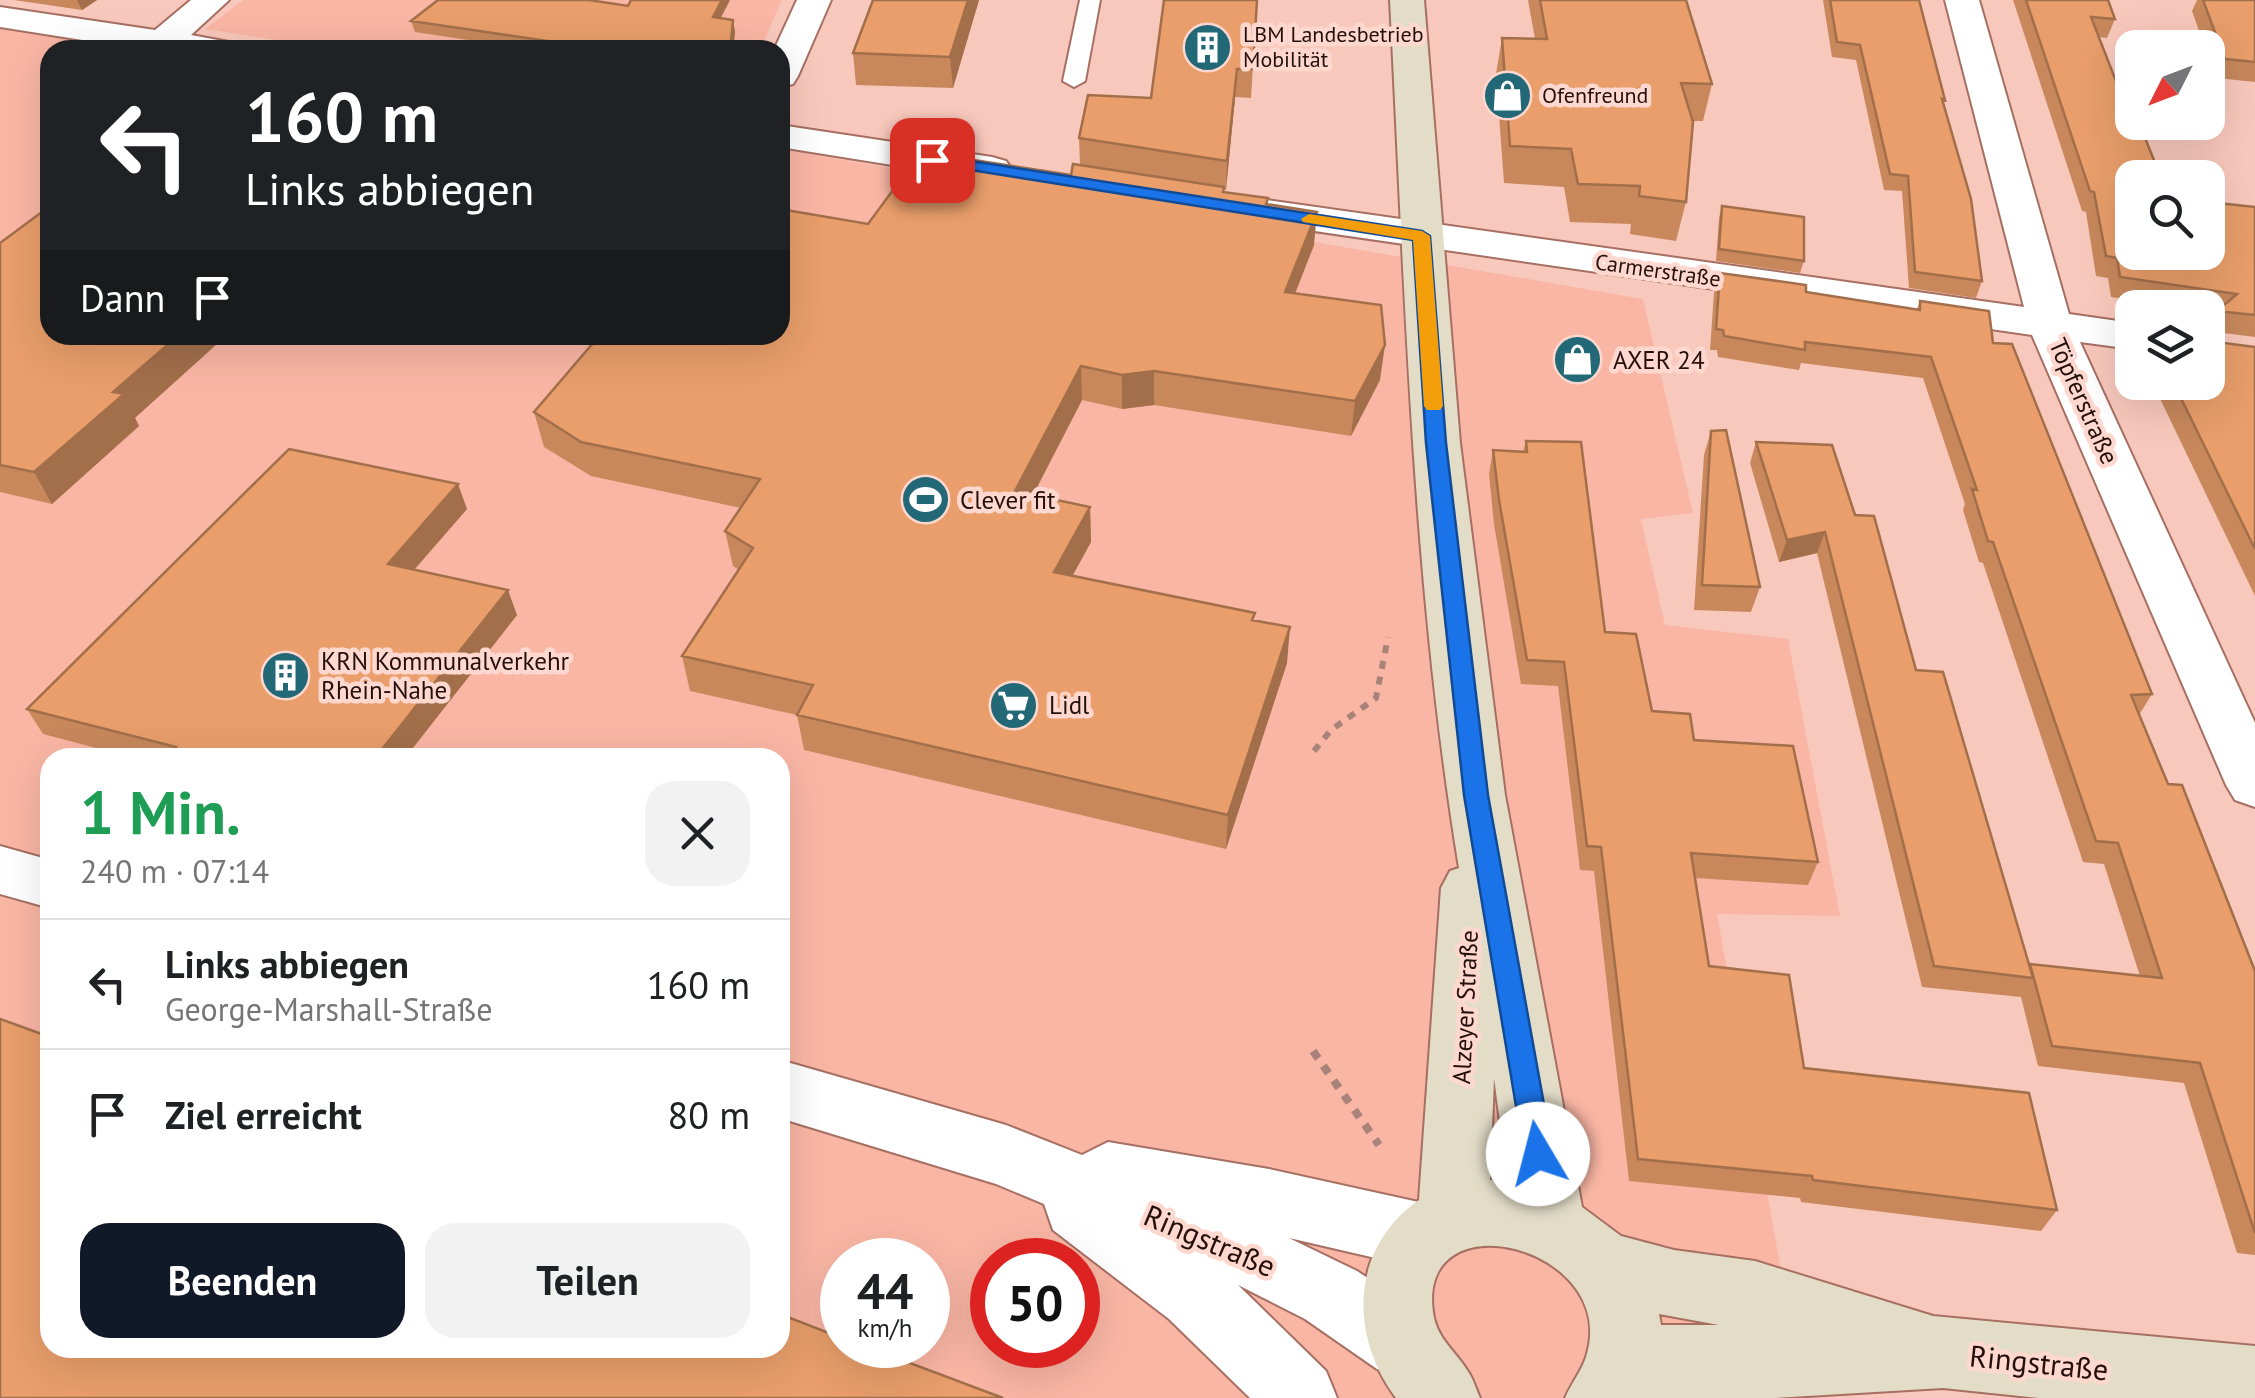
<!DOCTYPE html>
<html lang="de">
<head>
<meta charset="utf-8">
<style>
  :root { --surface:#fff; --page:#f2f2f2; --text:#202124; --muted:#757577; --line:#e0e0e0; --accent:#111827 }
  body { margin:0; font-family:"PT Sans",sans-serif; background:var(--page); color:var(--text); height:100vh; display:flex; flex-direction:column; font-size:38px; white-space:nowrap }
  * { box-sizing:border-box; margin:0 }
  p { font-size:32px; color:var(--muted) }
  .icon { flex:none; width:55px; height:55px; fill:none; stroke:currentColor; stroke-width:2; stroke-linecap:round; stroke-linejoin:round }
  .map { position:relative; flex:1; overflow:hidden }
  .side { position:absolute; left:40px; top:748px; width:750px; height:610px; display:flex; flex-direction:column; background:var(--surface); border-radius:30px; box-shadow:0 10px 40px #0002 }
  .side>* { flex:none }
  .banner { position:absolute; left:40px; top:40px; width:750px; height:305px; border-radius:30px; box-shadow:0 10px 40px #0002; background:#202124; color:#fff; overflow:hidden }
  .needle { width:65px; rotate:228deg }
  .controls { position:absolute; left:2115px; top:30px; display:grid; gap:20px }
  .controls a { display:grid; place-items:center; width:110px; height:110px; border-radius:20px; background:var(--surface); box-shadow:0 10px 40px #0002; font-size:50px }
  .speed { position:absolute; left:820px; top:1238px; display:flex; gap:20px; font-size:50px; font-weight:700; text-align:center }
  .speed>* { display:grid; place-content:center; width:130px; height:130px; border-radius:50%; background:var(--surface); box-shadow:0 10px 40px #0002; line-height:1 }
  .speed small { font-size:25px; font-weight:400 }
  .speed .limit { border:15px solid #d22; background:#fff; color:#111 }
  .pin { position:absolute; display:grid; place-items:center; width:85px; height:85px; color:#fff; margin:-42px; border-radius:20px; box-shadow:0 5px 15px #0006 }
  .me { position:absolute; width:110px; margin:-55px; rotate:352deg; stroke-linejoin:round; filter:drop-shadow(0 0 8px #0008) }
  .turn { display:flex; align-items:center; gap:35px; height:210px; padding:0 40px; font-size:45px }
  .turn .icon { width:130px; height:130px; stroke-width:2.5 }
  .turn b { display:block; font-size:70px; line-height:85px }
  .then { display:flex; align-items:center; height:95px; padding:0 40px; background:#0003; gap:20px; font-size:38px }
  .round { display:grid; place-items:center; flex:none; width:105px; height:105px; border-radius:30px; background:var(--page) }
  .head { display:flex; align-items:center; justify-content:space-between; height:170px; padding:0 40px }
  h1 { font-size:60px; font-weight:700; line-height:75px; color:#1e9e55 }
  .action { display:flex; gap:20px; margin-top:auto; padding:20px 40px }
  .action a { flex:1; height:115px; border-radius:30px; background:var(--accent); color:#fff; font-size:40px; font-weight:700; line-height:115px; text-align:center }
  .action a+a { background:var(--page); color:var(--text) }
  ul { padding:0; list-style:none }
  li { display:flex; align-items:center; gap:30px; height:130px; padding:0 40px; border-top:2px solid var(--line) }
  li div { flex:1 }
  li b { display:block; font-size:38px }
  li em { font-style:normal }
  .map>svg:first-child { display:block }
</style>
</head>
<body>
<div class="map">
<svg width="2255" height="1398" viewBox="0 0 2255 1398">
  <rect width="100%" height="100%" fill="#f9c8bc"/>
  <path fill="#fab6a5" fill-rule="evenodd" d="M243,0h539l-22,50h-422l-133,-21z
    M0,17l210,33h-160v285h730v-186l863,150 50,214 -52,6 24,106 123,14 52,277 -123,-2 87,484h-1804zM50,758h730v590h-730zM842,1260h86v85h-86zM992,1260h86v85h-86z"/>
  <g fill="none" stroke-linecap="round" stroke-linejoin="round">
    <defs>
      <path id="lane" d="M1080,0h20l-15,81 -11,6 -11,-6z"/>
      <path id="street" d="M191,0h38l-38,35 38,7 5,8h-88l-146,-23v-20l155,23z
        M797,0h34l-33,76 -5,8 -13,3v-37h-6z
        M1945,0h34l90,314 63,9v26l-52,-7 175,381v84l-20,-7 -9,-15 -194,-450 -787,-114 -14,-3 -6,-9 6,-9 14,-3 779,110z
        M780,125l212,32 14,4 6,8 -6,8 -14,4 -212,-34z
        M0,846l50,14v48l-50,-14z
        M780,1060l226,65 76,30 26,-13 161,27 154,34 25,10 10,23 -10,23 -25,10 -134,-31 68,33 72,48 11,25 -11,25 -26,11 -26,-11 -72,-50 -67,-34 88,86 11,27h-87l-81,-79 -116,-89 -9,-26 -48,-20 -216,-66z"/>
      <path id="secondary" d="M1390,0h34l36,443 45,352 77,412 39,29 53,14 81,11 178,55 322,30v52h-216l-96,-10 -169,10h-209c6,-14 17,-28 21,-41 36,-112 -176,-163 -152,-39 5,22 22,34 33,52 6,8 9,19 13,28h-84c-48,-64 -45,-151 23,-198l22,-312 9,-17 9,-3c-47,-286 -54,-579 -69,-868zM1494,1079l1,6 13,96 -18,-1zM1659,1314l60,11h-58z"/>
    </defs>
    <use href="#lane" stroke="#a66f62" stroke-width="4"/>
    <use href="#street" stroke="#a66f62" stroke-width="4"/>
    <use href="#secondary" stroke="#a66f62" stroke-width="4"/>
    <path stroke="#a98379" stroke-width="6" stroke-dasharray="8 8" stroke-linecap="butt" d="M1314,751l17,-21 45,-32 12,-61"/>
    <path stroke="#a98379" stroke-width="8" stroke-dasharray="9 9" stroke-linecap="butt" d="M1313,1051l66,94"/>
    <use href="#lane" fill="#fff" fill-rule="evenodd"/>
    <use href="#street" fill="#fff" fill-rule="evenodd"/>
    <use href="#secondary" fill="#e3ddc8" fill-rule="evenodd"/>
  </g>
  <path fill="#c8885c" d="M14,0h83l-15,10z
    M730,0l-10,18 13,2 2,12 -2,18h-198l-120,-18 -4,-11z
    M979,0l-26,88 -97,-3 -3,-32z
    M1257,0l-6,98 -16,-1 -9,93h-2v2l44,6v6l46,41 -19,49 85,86 -29,56 -197,-31 -32,4 -40,-9 -49,95 57,12 1,35 -19,34 182,44 33,43 -61,186 -422,-99 -7,-35 -107,-24 -8,-35 57,-86 -6,-4 -8,-35 16,-23 -150,-32 -47,-29 -10,-35 334,-188 203,-49 9,-10 -1,-27 72,-40z
    M1528,0h158l26,84 -9,37h-10l-7,81 -10,39 -46,-7 1,-10 -61,-2 -6,-35 -60,-4 -8,-109 6,-36 33,1z
    M1823,0h96l26,100 -2,4 39,177 -6,17 -67,-10 -7,-97 -18,-1 -28,-130 -24,-3z
    M2013,0h95l7,19 -8,19 -8,-1 33,215 123,-45v130l-39,-5v10l39,5v249l-103,-214h56l7,-70 -7,-1v-3h-25l-72,-11 -3,-19 -12,-2 -10,-64 -4,-1z
    M2197,0h58v82l-38,-4 -9,-25v-5h-3l-13,-37z
    M1722,206l82,55 -4,12 -84,-12 3,-43z
    M0,243l135,175 4,8 -87,78 -52,-12z
    M1720,273l86,19 111,17 3,-8 73,42 159,351 -13,21 29,69 87,187v284l-18,-2 -53,-170 -146,-17 -17,-69 -99,-10 -105,-434 -38,9 -29,-99 6,-21 99,73 175,451 110,10 -36,-112 -21,-2 -100,-299 -4,-1 -16,-52 2,-6 -42,-126 -122,-15 -2,7 -81,-13 -1,-7h-7l4,-57z
    M1711,431l49,156 -9,25 -57,-2 10,-155z
    M1526,441l79,191 47,79 42,29 124,122 -10,23 -113,-7 14,88 95,102 253,142 -16,21 -240,-29 -1,-4 -171,-17 -35,-310 -14,-1 -22,-184 -37,-2 -27,-160 -5,-50 4,-24 30,2z
    M467,509l-52,60 102,46 -112,143h-271l-91,-24 -16,-25z"/>
  <path fill="#a36f4b" d="M77,0h20l-15,10z
    M722,0h8l-15,29 -2,-12z
    M968,0h11l-26,88 -3,-31z
    M733,20l2,12 -2,18h-3z
    M1237,69l-2,28 -9,93 1,-29z
    M1317,212l-3,33 -32,81 3,-34z
    M179,335h48l-92,83 4,8 -87,78 -18,-32 79,-80z
    M1385,345l-5,35 -29,56 4,-35z
    M1081,366l1,34 -65,126 -2,-35z
    M1154,371v34l-32,4v-34z
    M458,484l9,25 -69,79 -10,-24z
    M1090,507l1,35 -36,66 -1,-36z
    M1825,532l-8,21 -38,9 8,-22z
    M508,590l9,25 -112,143h-30z
    M1290,627l-3,36 -61,186 2,-34z"/>
  <path fill="#e99e6b" stroke="#a36f4b" stroke-width="2.5" d="M438,0h151l39,6 3,-6h91l-9,17 20,3 -3,30 -141,-3 -178,-26z
    M873,0h95l-18,57 -97,-4z
    M1164,0h93l-4,69h-16l-10,92 -148,-23 9,-43 63,3z
    M1540,0h146l26,84 -31,-1 12,39 -7,80 -47,-6 1,-10 -62,-2 -7,-35 -61,-3 -8,-108 45,1z
    M1830,0h89l26,100 -3,-1 29,100 11,82 -67,-9 -7,-96 -18,-2 -30,-129 -23,-3z
    M2026,0h82l7,19 -24,-2 44,113h7l19,48h-29v74h76v-50l47,5v108l-38,-4 20,-17 -117,-17 -3,-19 -11,-2 -12,-64 -4,-1z
    M2203,0h52v62l-30,-3z
    M921,152l150,23 2,-11 151,23 -1,5 45,6 -2,6 51,8 -32,80 96,13 4,40 -30,56 -201,-30 -32,4 -41,-9 -66,125 75,16 -36,65 201,41 -3,7 38,7 -62,188 -431,-100 16,-30 -131,-29 71,-108 -28,-17 35,-52 -179,-37 -47,-30 66,-77h180v-126l88,15z
    M50,206v129h129l-66,57 11,2 -90,78 -34,-7v-222z
    M1722,206l82,11v44l-85,-12z
    M1720,273l86,12v7l114,18v-9l69,10 4,32 19,1 140,350 -21,1 37,89 14,1 73,186v262l-55,-170 -148,-17 -22,-82 132,14 -44,-135 -22,-2 -103,-299 -5,-1 -16,-52 5,1 -46,-133 -126,-15v8l-81,-14 -1,-6 -7,-1z
    M2216,311v31l39,5v202l-82,-167h35v-64z
    M1726,430l34,157 -58,-2 9,-154z
    M1526,441l55,1 24,190 31,2 16,77 38,3 4,26 99,6 25,116 -127,-9 18,113 80,9 15,93 225,25 28,117 -244,-30 -1,-4 -174,-17 -37,-312 -14,-1 -23,-184 -37,-2 -28,-160 -6,-50 34,2z
    M1756,442l76,3 23,70 19,1 42,154 27,2 90,306 -99,-12 -109,-434 -38,8z
    M289,449l169,35 -70,80 120,26 -133,168h-207l8,-11 -149,-38z
    M0,1019l50,18v311h730v-34l62,24v7h20l141,53h-1003z"/>
  <path fill="#1a73e8" stroke="#114b97" stroke-width="2.5" d="M932,155l490,76 8,5 16,207 42,352 65,359 -4,9 -11,4 -10,-4 -4,-9 -60,-359 -38,-352 -13,-203 -487,-77v-7z"/>
  <path fill="#f59e0b" d="M1309,214l113,17 8,5 13,170 -3,4h-13l-3,-4 -11,-166 -110,-18 -2,-3z"/>
  <defs>
    <symbol id="building-disc" viewBox="-11 -11 22 22"><circle r="9.5" fill="#226877" stroke="#fed8cf"/><path d="M-4-6H4V6H1V3H-1V6H-4ZM-2.5-4.3h1.7v1.8h-1.7ZM.8-4.3h1.7v1.8H.8ZM-2.5-1h1.7V.8h-1.7ZM.8-1h1.7V.8H.8Z" fill="#fff"/></symbol>
    <symbol id="shop-disc" viewBox="-11 -11 22 22"><circle r="9.5" fill="#226877" stroke="#fed8cf"/><path d="M-5-2.5h2.3a2.7 3.5 0 0 1 5.4 0H5L5.5 6h-11ZM-1.5-2.5h3a1.5 2.3 0 0 0-3 0Z" fill="#fff"/></symbol>
    <symbol id="stadium-disc" viewBox="-11 -11 22 22"><circle r="9.5" fill="#226877" stroke="#fed8cf"/><path d="M0-5a6.5 5 0 1 0 0 10a6.5 5 0 1 0 0-10ZM-3.5-1.8h7v3.6h-7Z" fill="#fff"/></symbol>
    <symbol id="supermarket-disc" viewBox="-11 -11 22 22"><circle r="9.5" fill="#226877" stroke="#fed8cf"/><path d="M-6-5.5h2.5l.6 2H6L4.5 2H-2.5L-4.4-4H-6ZM-1.5 3.2a1.3 1.3 0 1 0 .1 0ZM3 3.2a1.3 1.3 0 1 0 .1 0Z" fill="#fff"/></symbol>
  </defs>
  <g fill-rule="evenodd">
    <use href="#building-disc" x="1180" y="20" width="55" height="55"/>
    <use href="#shop-disc" x="1480" y="68" width="55" height="55"/>
    <use href="#shop-disc" x="1550" y="332" width="55" height="55"/>
    <use href="#stadium-disc" x="898" y="472" width="55" height="55"/>
    <use href="#building-disc" x="258" y="648" width="55" height="55"/>
    <use href="#supermarket-disc" x="986" y="678" width="55" height="55"/>
  </g>
  <g text-anchor="middle" dominant-baseline="central" stroke-width="9" stroke-linejoin="round" paint-order="stroke">
    <g font-size="22" fill="#240f0a" stroke="#fed8cf" text-anchor="start">
      <text x="1243" y="34">LBM Landesbetrieb<tspan x="1243" dy="25">Mobilität</tspan></text>
      <text x="1542" y="95">Ofenfreund</text>
    </g>
    <g font-size="22" fill="#240f0a" stroke="#fed8cf">
      <text transform="translate(1658 270) rotate(8)">Carmerstraße</text>
    </g>
    <g font-size="25" fill="#240f0a" stroke="#fed8cf" text-anchor="start">
      <text x="1613" y="360">AXER 24</text>
      <text x="960" y="500">Clever fit</text>
      <text x="321" y="661">KRN Kommunalverkehr<tspan x="321" dy="29">Rhein-Nahe</tspan></text>
      <text x="1049" y="705">Lidl</text>
    </g>
    <g font-size="25" fill="#240f0a" stroke="#fed8cf">
      <text transform="translate(2084 401) rotate(66)">Töpferstraße</text>
      <text transform="translate(1465 1007) rotate(-87)">Alzeyer Straße</text>
    </g>
    <g font-size="30" fill="#240f0a" stroke="#fed8cf">
      <text transform="translate(1210 1240) rotate(23)">Ringstraße</text>
      <text transform="translate(2039 1362) rotate(6)">Ringstraße</text>
    </g>
  </g>
</svg>
<div class="controls">
<a><svg class="needle" viewBox="-14 -14 28 28"><path d="M0-13l5 13h-10z" fill="#e53935"/><path d="M0 13l5-13h-10z" fill="#757577"/></svg></a>
<a><svg class="icon" aria-label="search" viewBox="0 0 24 24"><circle cx="10" cy="10" r="6"/><path d="M15 15l6 6"/></svg></a>
<a><svg class="icon" aria-label="layers" viewBox="0 0 24 24"><path d="M12 4l9 5-9 5-9-5zM3 14l9 5 9-5"/></svg></a>
</div>
<div class="speed"><div>44<small>km/h</small></div><div class="limit">50</div></div>
<div class="pin" style="left:932px;top:160px;background:#d93025"><svg class="icon" aria-label="arrive" viewBox="0 0 24 24"><path d="M6 21V4h12l-3 4 3 4H6"/></svg></div>
<svg class="me" style="left:1538px;top:1154px" viewBox="-20 -20 40 40"><circle r="19" fill="#fff"/><path d="M0-13L10 11 0 6-10 11z" fill="#1a73e8"/></svg>
<div class="banner">
<div class="turn"><svg class="icon" aria-label="left" viewBox="0 0 24 24"><path d="M17 20v-9H6M10 6l-5 5 5 5"/></svg><div><b>160 m</b>Links abbiegen</div></div>
<div class="then">Dann<svg class="icon" aria-label="arrive" viewBox="0 0 24 24"><path d="M6 21V4h12l-3 4 3 4H6"/></svg></div>
</div>
<section class="side">
<div class="head"><div><h1>1 Min.</h1><p>240 m · 07:14</p></div><a class="round"><svg class="icon" aria-label="close" viewBox="0 0 24 24"><path d="M6 6l12 12M18 6L6 18"/></svg></a></div>
<ul>
<li><svg class="icon" aria-label="left" viewBox="0 0 24 24"><path d="M17 20v-9H6M10 6l-5 5 5 5"/></svg><div><b>Links abbiegen</b><p>George-Marshall-Straße</p></div><em>160 m</em></li>
<li><svg class="icon" aria-label="arrive" viewBox="0 0 24 24"><path d="M6 21V4h12l-3 4 3 4H6"/></svg><div><b>Ziel erreicht</b></div><em>80 m</em></li>
</ul>
<div class="action"><a>Beenden</a><a>Teilen</a></div>
</section>
</div>
</body>
</html>
